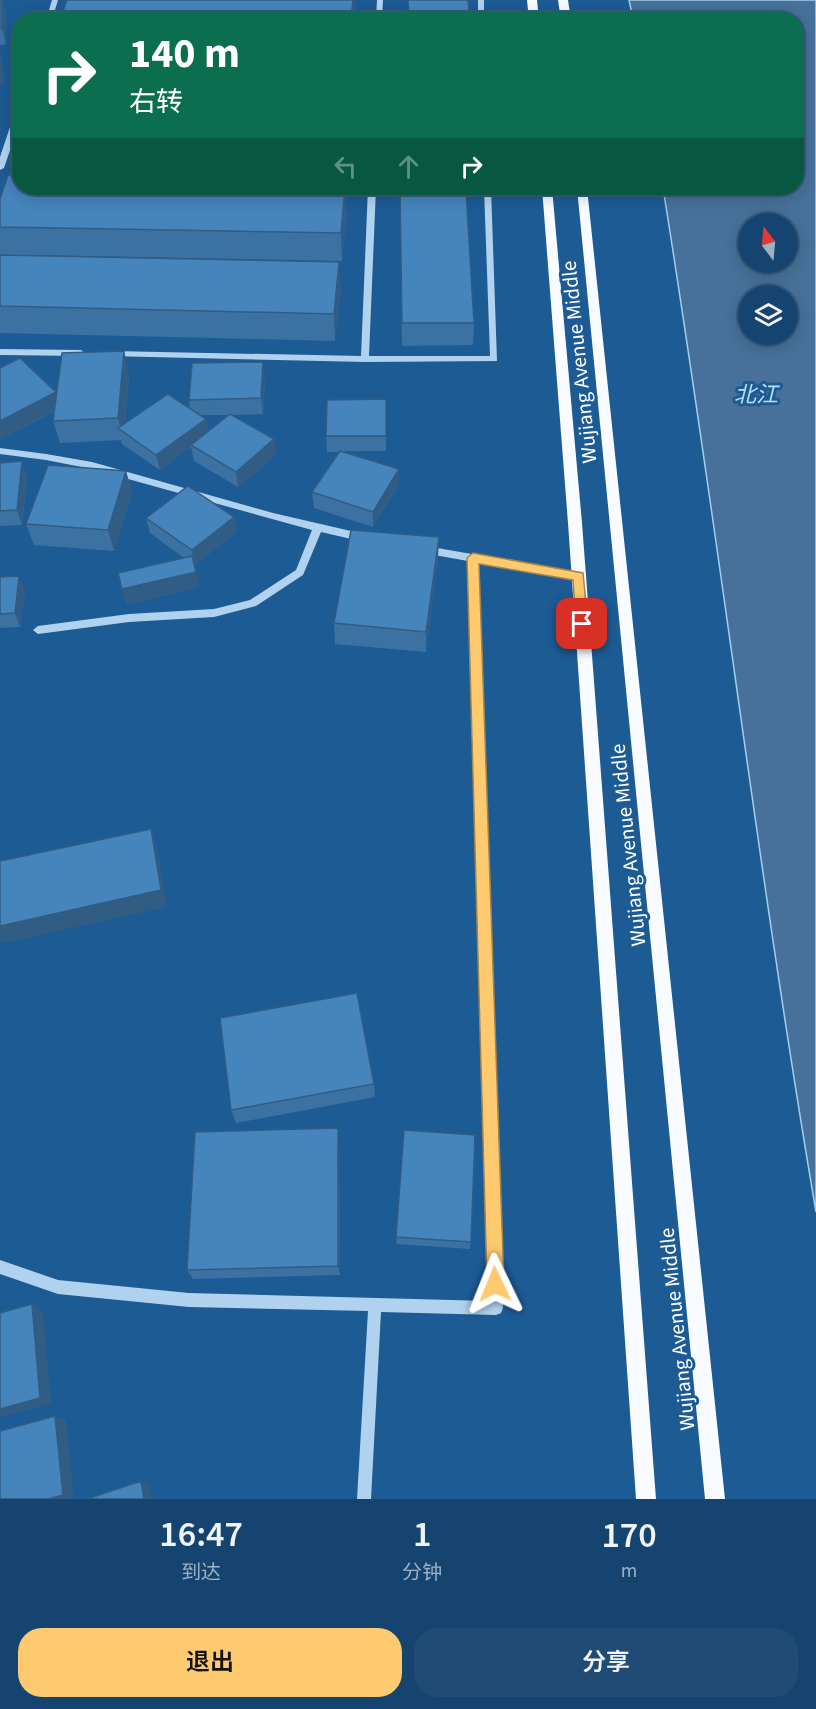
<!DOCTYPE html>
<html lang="zh">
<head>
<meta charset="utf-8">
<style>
  :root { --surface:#164470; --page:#1f4b75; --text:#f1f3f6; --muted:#9eb0c3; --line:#355c83; --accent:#feca70 }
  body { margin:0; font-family:"Source Sans 3","Noto Sans SC",sans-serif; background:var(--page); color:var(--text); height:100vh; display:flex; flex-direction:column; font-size:22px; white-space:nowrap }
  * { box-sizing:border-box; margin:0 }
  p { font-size:20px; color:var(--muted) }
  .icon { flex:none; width:33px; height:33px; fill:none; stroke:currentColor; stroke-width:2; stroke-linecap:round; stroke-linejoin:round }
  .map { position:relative; height:1499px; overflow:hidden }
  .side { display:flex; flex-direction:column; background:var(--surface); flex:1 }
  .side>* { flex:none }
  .guide { position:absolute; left:12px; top:12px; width:792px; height:183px; border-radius:24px; box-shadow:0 3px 15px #0003,0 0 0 2px var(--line); background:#0b6e4f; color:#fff; overflow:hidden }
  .needle { width:39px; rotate:344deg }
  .fabs { position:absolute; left:738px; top:213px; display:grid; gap:12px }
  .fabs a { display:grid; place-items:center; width:60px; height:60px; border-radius:50%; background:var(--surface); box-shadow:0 3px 15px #0003,0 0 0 2px var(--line); font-size:30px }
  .pin { position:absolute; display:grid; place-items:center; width:51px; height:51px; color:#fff; margin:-26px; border-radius:12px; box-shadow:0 3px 9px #0006 }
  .me { position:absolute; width:66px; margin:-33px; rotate:358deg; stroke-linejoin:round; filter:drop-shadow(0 0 4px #0008) }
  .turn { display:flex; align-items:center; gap:21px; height:126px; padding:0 18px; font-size:27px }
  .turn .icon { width:78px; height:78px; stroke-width:2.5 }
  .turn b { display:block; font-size:42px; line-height:51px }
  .lanes { display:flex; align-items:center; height:57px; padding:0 18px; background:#0003; justify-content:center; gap:30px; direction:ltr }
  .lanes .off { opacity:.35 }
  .eta { display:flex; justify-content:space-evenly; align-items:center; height:102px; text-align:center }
  .eta b { font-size:36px; font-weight:600; line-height:42px }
  .button { display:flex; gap:12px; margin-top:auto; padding:12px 18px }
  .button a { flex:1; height:69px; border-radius:24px; background:var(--accent); color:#111; font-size:24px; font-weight:600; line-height:69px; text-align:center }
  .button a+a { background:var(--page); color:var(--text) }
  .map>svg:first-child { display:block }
</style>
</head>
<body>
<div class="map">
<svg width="816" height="1499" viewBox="0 0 816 1499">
  <rect width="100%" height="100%" fill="#1d5b95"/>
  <path fill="#47719a" stroke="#a4cdf0" stroke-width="1.5" fill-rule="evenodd" d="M629,0h187v1212c-58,-340 -98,-684 -153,-1024h133v-168l-163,-1zM748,224h40v38h-40zM748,296h40v38h-40z"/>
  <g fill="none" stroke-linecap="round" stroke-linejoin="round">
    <path fill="#b1d2ef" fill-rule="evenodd" d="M52,0h6l-6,20h-6z
      M377,0h6l-1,20h-6z
      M478,0h6v20h-6z
      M20,107v14l-16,47 -4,2v-13l16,-48z
      M368,188h8l-7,168h121l-6,-168h7l6,173 -132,1 -257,-6 -1,-2 4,-3 250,5z
      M0,349l81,1 4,3 -4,3 -81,-1z
      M0,448l46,6 46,8 181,51 91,21 5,4 -5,4 -43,-10 -18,43 -47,31 -42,11 -85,5 -91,12 -5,-4 5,-4 91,-12 85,-5 36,-9 46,-30 16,-40 -220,-61 -46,-9 -46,-6z
      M426,546l153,27 5,4 -5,4 -101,-18 25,745 -2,5 -5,2 -115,-3 -10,187h-14l11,-188 -179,-4 -131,-13 -58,-20v-14l58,20 131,13 300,8 -21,-740 -45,-8 -2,-3 2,-3z"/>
    <path fill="#f8fbff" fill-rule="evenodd" d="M527,0h10l2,20h-10z
      M558,0h10l3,20h-10z
      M542,188h10l30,335 74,976h-20l-68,-976z
      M577,188h10l138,1311h-20z"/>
  </g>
  <path fill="#3c72a2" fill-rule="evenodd" d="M0,0l6,15v29l-6,1z
    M67,0h288l1,15 -1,5h-293l-1,-4z
    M410,188h67v3h-11l8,132 -1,22 -71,1 -2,-154h10z
    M0,199l347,10 -5,52 -311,-6 310,35 -6,51 -335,-8z
    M0,368l56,24 1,3 72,-22 -4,50 65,-14 -1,-9 76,-22 -2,36 -32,1 45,40 -38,32 -44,-26 -3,-14 -31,23 -38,-26 -1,-4 -61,3 -7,-22 2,-10 -55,28zM200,415h29l-21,16z
    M386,399v52h-43l56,18v15l-26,43 -59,-19 -2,-16 27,-40h-12l-1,-16z
    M0,463l27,13 -5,49 -22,1z
    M126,471l6,22 -18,58 -80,-6 -8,-21z
    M234,517l2,15 -41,33 -1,-1 5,23 -72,17 -5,-15 62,-31 -34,-25 -4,-15z
    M438,558l-12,94 -91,-8 -1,-21z
    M0,577l25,14 -5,36 -20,1z
    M374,1084l1,13 -139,26 -5,-13z
    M339,1140l1,135 -147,4 -6,-9z
    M396,1237l75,5 -1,7 -73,-5z"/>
  <path fill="#315c84" d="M2,0l4,15v29l-4,-16z
    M353,0h2v20h-4z
    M0,54l5,28 -5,1z
    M345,188h1l1,21 -5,52 -1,-28z
    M339,262l2,28 -6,51 -1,-27z
    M124,351l5,22 -5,60 -3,-2 -3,-13z
    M263,362l2,16 -2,36 -2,-16z
    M56,392l4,16 -60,31v-18z
    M206,419l3,16 -18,10v2l-31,23 -4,-15z
    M274,439l2,16 -38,32 -2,-15z
    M22,461l5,15 -5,49 -5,-15z
    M399,469v15l-26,43v-15z
    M126,471l6,22 -18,58 -6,-21z
    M234,517l2,15 -41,33 -3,-15z
    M439,537l-1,21 -12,94v-20z
    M196,572l3,15 -72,17 -5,-15z
    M19,576l6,15 -5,36 -5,-14z
    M151,829l6,18 10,60 -167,37v-18z
    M338,1128l1,12 1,135 -2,-9z
    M32,1304l11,8 8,91 -51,15v-9z
    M55,1416l11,4 8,77 -6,2h-20z
    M141,1481l9,3 2,15h-8z"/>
  <path fill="#4684bc" stroke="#315c84" stroke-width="1.5" d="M0,0h2v28l-2,1z
    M67,0h286l-2,20h-102l-188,-4z
    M408,0h60l2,20h-61z
    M8,175h12v13h325l-4,45 -341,-6v-28z
    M466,191l8,132h-72l-2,-131z
    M0,255l339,7 -5,52 -334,-8z
    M124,351l-6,67 -65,3 9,-68z
    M20,358l36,34 -56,29v-53z
    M263,362l-2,36 -72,2 3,-37z
    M168,394l38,25 -50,36 -38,-27z
    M386,399v37h-60l1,-36z
    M230,414l44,25 -38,33 -45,-27z
    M340,451l59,18 -26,43 -61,-20z
    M22,461l-5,49 -17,1v-48z
    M48,465l78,6 -18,59 -82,-6z
    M188,486l46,31 -42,33 -46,-32z
    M351,530l88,7 -13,95 -92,-9z
    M192,556l4,16 -74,17 -4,-16z
    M19,576l-4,37 -15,1v-37z
    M151,829l10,61 -161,36v-65z
    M357,993l17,91 -143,26 -11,-92z
    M338,1128v138l-151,4 8,-138z
    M404,1130l71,5 -4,107 -75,-5z
    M32,1304l8,94 -40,11v-96z
    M55,1416l8,79 -15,4h-48v-68z
    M141,1481l3,18h-57z"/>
  <path fill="#feca70" stroke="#a58349" stroke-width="1.5" d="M473,553l110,20 5,51 -6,5 -6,-5 -3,-44 -94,-16 25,720 -2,6 -7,3 -6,-3 -2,-6 -20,-726z"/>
  <g text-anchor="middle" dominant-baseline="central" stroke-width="6" stroke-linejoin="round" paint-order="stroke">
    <g font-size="21" fill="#fff" stroke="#1d5b95">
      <text transform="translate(579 362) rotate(-96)">Wujiang Avenue Middle</text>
      <text transform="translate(628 845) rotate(-96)">Wujiang Avenue Middle</text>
      <text transform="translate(677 1329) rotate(-96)">Wujiang Avenue Middle</text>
    </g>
    <g font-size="22" font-style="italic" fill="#bddbf6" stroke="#1d5b95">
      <text x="756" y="395">北江</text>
    </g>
  </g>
</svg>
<div class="fabs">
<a><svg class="needle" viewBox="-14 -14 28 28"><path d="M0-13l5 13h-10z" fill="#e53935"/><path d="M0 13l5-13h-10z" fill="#9eb0c3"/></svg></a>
<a><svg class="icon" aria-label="layers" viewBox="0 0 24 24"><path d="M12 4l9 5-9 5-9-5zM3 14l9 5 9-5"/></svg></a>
</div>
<div class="pin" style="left:582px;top:624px;background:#d93025"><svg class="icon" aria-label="arrive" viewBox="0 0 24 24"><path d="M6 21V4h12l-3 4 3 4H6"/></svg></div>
<svg class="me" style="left:495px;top:1284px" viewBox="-20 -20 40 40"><path d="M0-17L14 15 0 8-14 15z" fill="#feca70" stroke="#fff" stroke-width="4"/></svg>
<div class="guide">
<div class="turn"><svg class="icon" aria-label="right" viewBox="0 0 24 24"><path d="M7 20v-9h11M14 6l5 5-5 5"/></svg><div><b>140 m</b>右转</div></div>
<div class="lanes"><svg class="icon off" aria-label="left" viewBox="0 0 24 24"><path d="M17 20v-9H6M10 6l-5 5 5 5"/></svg><svg class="icon off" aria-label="ahead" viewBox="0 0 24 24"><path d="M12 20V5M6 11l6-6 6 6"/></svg><svg class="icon" aria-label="right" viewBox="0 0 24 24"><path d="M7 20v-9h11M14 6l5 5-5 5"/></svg></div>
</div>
</div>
<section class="side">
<div class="eta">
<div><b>16:47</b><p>到达</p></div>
<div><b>1</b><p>分钟</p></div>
<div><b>170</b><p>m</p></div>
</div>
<div class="button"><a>退出</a><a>分享</a></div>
</section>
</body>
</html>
